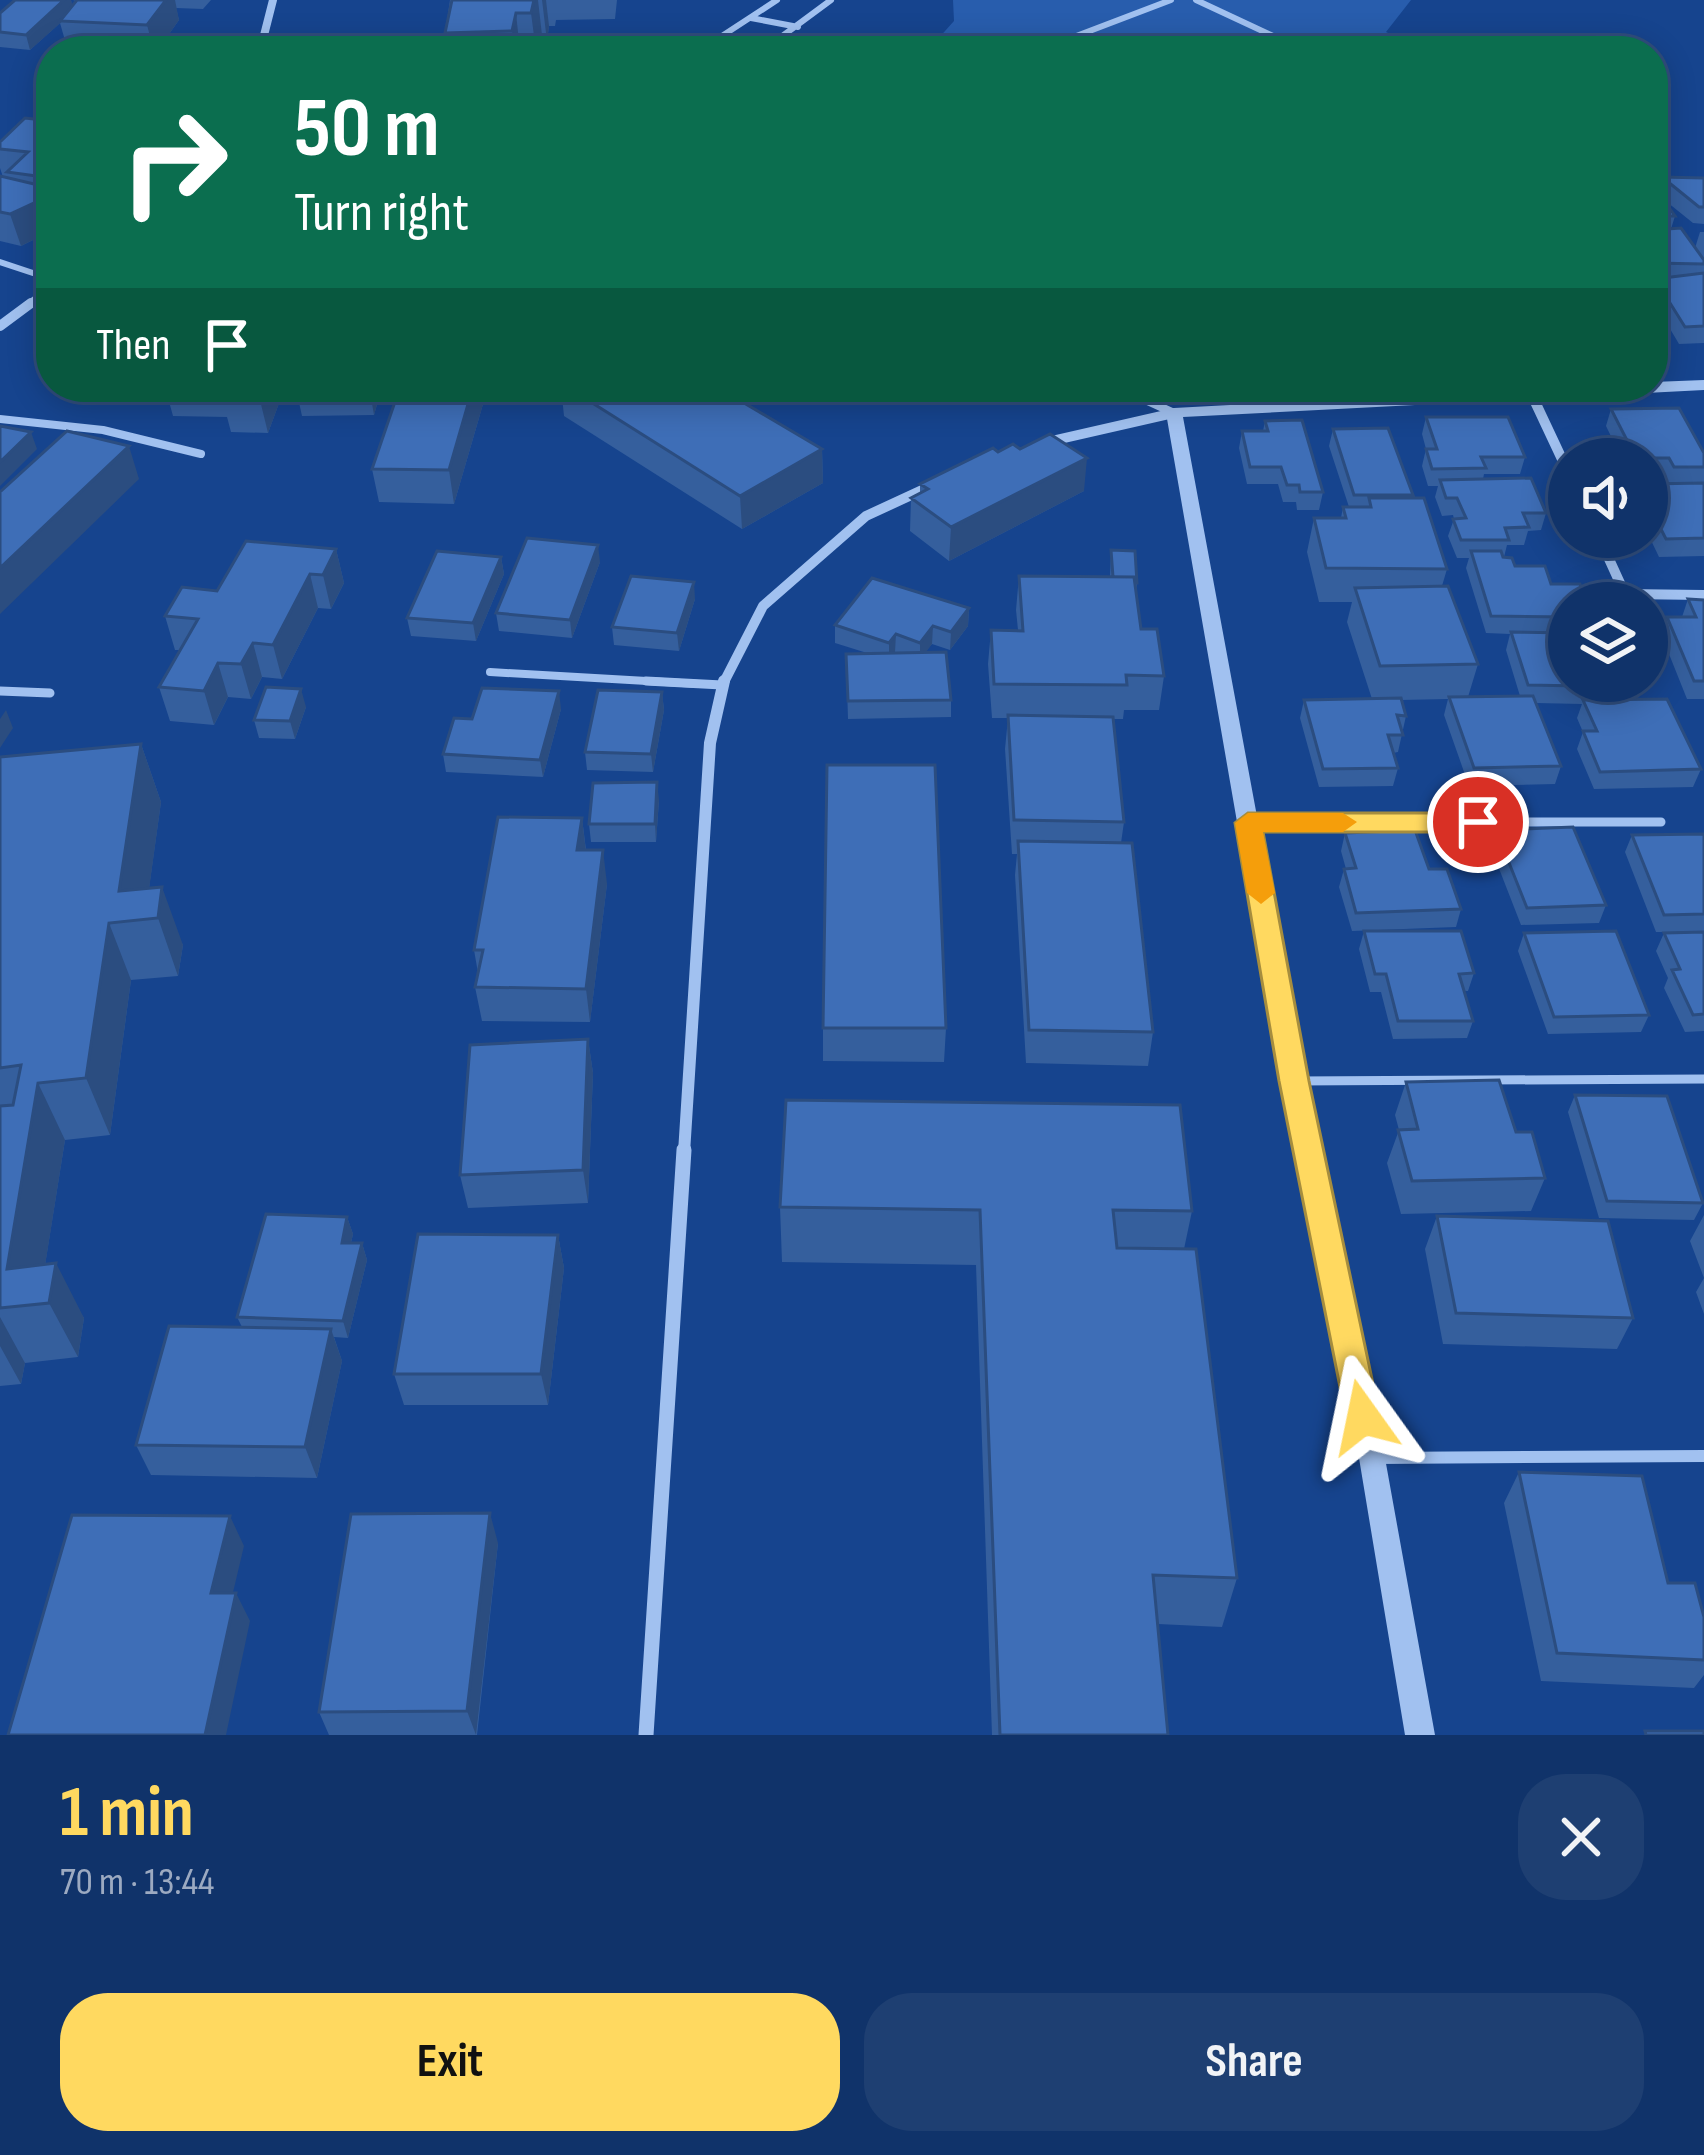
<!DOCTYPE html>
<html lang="en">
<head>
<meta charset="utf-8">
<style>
  :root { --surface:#10336a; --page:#1e3f72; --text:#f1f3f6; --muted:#9caac1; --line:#304e7e; --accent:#ffd960 }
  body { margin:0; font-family:"Sofia Sans Condensed",sans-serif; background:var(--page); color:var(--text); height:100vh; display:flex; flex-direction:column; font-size:45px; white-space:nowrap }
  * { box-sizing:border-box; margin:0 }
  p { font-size:39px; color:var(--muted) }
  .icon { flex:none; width:66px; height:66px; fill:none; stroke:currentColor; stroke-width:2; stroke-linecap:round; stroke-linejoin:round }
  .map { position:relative; height:1735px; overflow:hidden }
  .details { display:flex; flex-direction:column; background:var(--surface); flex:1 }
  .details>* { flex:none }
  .guide { position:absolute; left:36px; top:36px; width:1632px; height:366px; border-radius:48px; box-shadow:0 6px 30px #0003,0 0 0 3px var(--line); background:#0b6e4f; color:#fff; overflow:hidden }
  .tools { position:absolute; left:1548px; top:438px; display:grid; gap:24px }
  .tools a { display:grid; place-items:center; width:120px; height:120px; border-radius:50%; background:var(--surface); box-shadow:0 6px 30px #0003,0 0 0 3px var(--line); font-size:60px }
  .pin { position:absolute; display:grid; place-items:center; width:102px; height:102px; color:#fff; margin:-51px; border:6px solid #fff; border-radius:50%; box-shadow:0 3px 12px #0007 }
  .me { position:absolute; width:132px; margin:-66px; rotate:348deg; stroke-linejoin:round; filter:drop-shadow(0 0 9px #0008) }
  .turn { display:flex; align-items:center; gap:42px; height:252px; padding:0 60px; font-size:54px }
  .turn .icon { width:156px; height:156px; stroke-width:2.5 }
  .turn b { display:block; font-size:84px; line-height:102px }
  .then { display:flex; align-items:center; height:114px; padding:0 60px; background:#0003; gap:24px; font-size:45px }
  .round { display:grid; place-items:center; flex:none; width:126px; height:126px; border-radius:48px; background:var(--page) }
  .headline { display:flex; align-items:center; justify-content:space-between; height:204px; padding:0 60px }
  h1 { font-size:72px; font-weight:700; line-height:90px; color:var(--accent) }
  .primary-button { display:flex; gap:24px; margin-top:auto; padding:24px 60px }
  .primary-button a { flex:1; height:138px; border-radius:48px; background:var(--accent); color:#111; font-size:48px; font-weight:700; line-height:138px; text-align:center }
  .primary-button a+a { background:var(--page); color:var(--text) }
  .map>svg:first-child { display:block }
</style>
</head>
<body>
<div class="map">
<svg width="1704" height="1735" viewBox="0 0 1704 1735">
  <rect width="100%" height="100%" fill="#16448e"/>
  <path fill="#285dad" d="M953,0h458l-25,32 40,19h-499l27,-30z"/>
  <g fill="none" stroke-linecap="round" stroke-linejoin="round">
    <path stroke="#a1c1f0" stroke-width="6" d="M1196,0l109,51
      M751,18l47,9
      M699,51l78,-51
      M762,51l69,-51
      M1037,51l134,-51
      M0,262l51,17"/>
    <path stroke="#a1c1f0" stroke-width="8" d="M1117,387l57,26
      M0,419l103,11 98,24
      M490,672l209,12"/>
    <path stroke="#a1c1f0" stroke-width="9" d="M646,681l76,4
      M0,691l50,2
      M1248,822h413
      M1295,1081l409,-2"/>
    <path stroke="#a1c1f0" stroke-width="12" d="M1373,1458l331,-2"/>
    <path stroke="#a1c1f0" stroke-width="8" d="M260,51l13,-51
      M27,306l24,-18"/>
    <path stroke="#a1c1f0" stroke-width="10" d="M0,326l31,-23
      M1530,391l39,83
      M1047,442l127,-29
      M1599,537l26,57 79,1
      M723,684l40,-78 103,-90 67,-31"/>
    <path stroke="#a1c1f0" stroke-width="12" d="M684,1153l26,-410 14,-62"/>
    <path stroke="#a1c1f0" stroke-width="15" d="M646,1735l38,-585"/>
    <path fill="#a1c1f0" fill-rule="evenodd" d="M1704,380v10l-521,27 123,664 79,377 50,277h-30l-46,-277 -77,-377 -116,-668 8,-5 386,-21h93v-5z"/>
  </g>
  <path fill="#355f9d" d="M71,0l1,6 4,-5 -3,-1h138l-8,9 -27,-1 3,12 -22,31h-89l-8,-28 -30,27 -30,-3v-34z
    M450,0h167l-2,19 -59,1 -1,6h-6l-2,15h-4l-1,10h-95l-2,-18z
    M51,121v110l-30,15 -21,-5v-65l3,1 -3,-9v-26z
    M1662,177l42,1v46l-11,-1 -31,-25 13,18 -4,13 24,19 5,-16h4v111l-25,1 -26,-44 2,-20h-2v-95l4,6z
    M165,387h120l-17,46 -37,-1 -4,-15 -54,-1z
    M382,387l-8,28 -72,1 -4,-18z
    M400,387h88l-34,117 -75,-2 -7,-33z
    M561,387h156l105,62 1,34 -81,46 -178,-113z
    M1611,409l93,44v103l-45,1 -12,-25v-48h21l-4,-9h-17v-16h-25l-16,-33z
    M1426,417l99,40 -5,17h-36l-1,5 63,34 -5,17 -13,1 -4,14h-17l-3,12 11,9 36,18 18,19v78h75l-6,17 -3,1 66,70 -8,18 -99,2 -17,-40 6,-17 -6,-14 5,-14 -46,-1 25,63 -6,18 -86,2 -25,-71 4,-16 -47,1 5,16 -8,36 -5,1 5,15 -5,18 -74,1 -19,-69 4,-18 68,-1 -25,-77 5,-20h-33l-12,-50 7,-34h27l2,-11h6l-20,-61 4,-17 80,66 -1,3 35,71 -5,17 36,78 -10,33 52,-1 -14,-46 4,-16 -24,-1 -20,-65 3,-10h-12l-9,-22 6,-17 -1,-4 -11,1 -7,-19 3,-11h-10l-6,-20 4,-17 -4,-15z
    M1265,421l58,71 -4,18h-22l-1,-8h-13l-5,-18h-31l-8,-36 3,-17h21z
    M998,452l86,39 -135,70 -39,-30 1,-33 9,-5v-9z
    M336,549l8,34 -13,26 -13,-1 -36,71 -20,-2 -11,22 -23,-2 -14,28 -44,-4 -11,-34 21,-37h-5l-10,-34 52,-25z
    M1111,550l26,33 -1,10 5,36 23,47 -5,34h-35l-1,9h-9l10,103 -3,21 32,189 -5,34 -122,-3 -11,-188 2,-21h-5l-7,-105 3,-31h-16l-4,-54 3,-34h27l-2,-20 3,-34 91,1z
    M501,557l3,17 -28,67 -65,-5 -4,-18z
    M600,562l-28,76 -73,-7 -3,-18z
    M695,599l-16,52 -65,-6 -2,-18z
    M1688,599l16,1v99h-17l-26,-65 6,-17h15z
    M969,608l-1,18 -18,24 -18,-6 -7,8 26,48v17l-103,2 -2,-65 21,-1 -32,-10v-18z
    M662,692l2,18 -11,62 -66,-2 -2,-18z
    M306,707l-11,32 -36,-1 -5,-18z
    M561,709l-18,68 -97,-5 -3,-18 29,-35z
    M141,744l20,58 -12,86 34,57 -5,31 -47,4 -21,155 -45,5 -20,125 39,53 -6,39 -53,6 -4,21 -21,2v-629z
    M659,800l-3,42h-65l-2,-18z
    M582,818l4,32 21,34 -17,138 -108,-1 -7,-34 3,-14 -4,-23z
    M1496,830l110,75 -7,18 -78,2 -30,-77z
    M1345,833l84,36 32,40 -5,18 -104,4 -13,-44 5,-18h2l-5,-18z
    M1704,834v197l-19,1 -21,-44 4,-10 -12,-27 8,-18 31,-1h-39l-31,-80 7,-17z
    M1364,931l110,42 -6,18h-4l9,30 -6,17 -74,1 -12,-47h-11l-11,-43z
    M1524,933l125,82 -8,17 -93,2 -30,-83z
    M823,1028h123l-2,34 -121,-1z
    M588,1039l5,34 -5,130 -120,5 -8,-33z
    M1406,1082l110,50 29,46 -14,33 -130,3 -14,-51 12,-33 -4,-15z
    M1575,1095l128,108 -9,17 -95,-2 -31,-106z
    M780,1207l412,4 -8,38 53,329 -15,49 -64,-3 10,111h-176l-16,-470 -194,-3z
    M1704,1215v99l-8,-22 8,-14 -14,-37z
    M1437,1216l196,102 -16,31 -174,-5 -18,-95z
    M347,1217l6,17 -2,9h11l5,17 -19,78 -14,-1 8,24 -25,117 -166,-3 -15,-30 106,-118 -5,-10z
    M558,1235l6,33 -16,137h-144l-10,-31z
    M1519,1472l149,111 36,34v58l-10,13 -153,-7 -37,-178z
    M498,1543l-21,192h-148l-10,-23z"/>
  <path fill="#2b4d80" d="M64,0h7l3,11 -44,39 -4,-15z
    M166,0h9l4,20 -22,31h-3l-7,-26z
    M534,0h4l5,44 -1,7h-6l-5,-38z
    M542,0h4l3,26 -2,15z
    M516,13l4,38h-5l-3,-20z
    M51,195v36l-30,15 -11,-32z
    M265,387h20l-17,46 -8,-33z
    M374,387h8l-8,28 -3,-17z
    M473,387h15l-34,117 -5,-34z
    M31,432l6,17 -37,37v-24z
    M129,446l10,33 -139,135v-46z
    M822,449l1,34 -81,46 -2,-33z
    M1087,458l-3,33 -135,70 2,-34z
    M598,545l2,17 -28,76 -2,-18z
    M336,549l8,34 -13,26 -8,-34z
    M501,557l3,17 -28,67 -3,-18z
    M310,574l8,34 -36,71 -9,-34z
    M694,582l1,17 -16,52 -2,-18z
    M969,608l-1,18 -18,24 1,-18z
    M933,626l-1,18 -12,16v-17z
    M896,634l-1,18 -6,9v-18z
    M253,643l9,34 -11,22 -10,-35z
    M218,663l10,34 -14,28 -10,-34z
    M1644,681l-6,17 -12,7 7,-18z
    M301,689l5,18 -11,32 -5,-18z
    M559,691l2,18 -18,68 -3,-17z
    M662,692l2,18 -11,62 -2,-18z
    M6,710l7,18 -13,20v-29z
    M141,744l20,58 -16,117 -26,-28z
    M657,782l2,18 -3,42 -1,-18z
    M582,818l4,34 -9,-2z
    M603,850l4,34 -17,138 -4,-33z
    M162,887l21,58 -5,31 -20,-58z
    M109,923l22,57 -21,155 -24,-57z
    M588,1039l5,34 -5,130 -5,-33z
    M38,1083l27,57 -26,164 -32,-35z
    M347,1217l6,17 -6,26 -5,-17z
    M558,1235l6,33 -16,137 -7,-31z
    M362,1243l5,17 -19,78 -5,-17z
    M56,1263l28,55 -6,39 -29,-54z
    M0,1317l25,46 -4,21 -21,-38z
    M331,1329l11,32 -25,117 -12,-31z
    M490,1513l8,30 -22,192 -9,-24z
    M230,1516l14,30 -18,76 -15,-29z
    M236,1593l14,28 -24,114h-21z"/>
  <path fill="#3e6eb7" stroke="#2b4d80" stroke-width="3" d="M15,0h49l-38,35 -26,-3v-19z
    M77,0h89l-19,25 -87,-4z
    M452,0h82l-3,13h-15l-4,18 -67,2z
    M25,118l26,3v57l-44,-6 21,-20 -28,-3v-7z
    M0,176l51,12v7l-41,19 -10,-2z
    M1662,177l42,1v29h-5z
    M1653,185l22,31h-22z
    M1681,228l23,32v4l-51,-1v-33z
    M1704,273v53l-19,1 -30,-48z
    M228,387h37l-5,13 -37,-1z
    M302,387h72l-3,11h-73z
    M400,387h73l-24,83 -77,-1z
    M567,387h150l105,62 -82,47z
    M1679,408l25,45v14h-30l-5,-9h-33l-25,-49z
    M1426,417h82l17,40h-44l5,11 -54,1 -6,-20h11z
    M1302,420l21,72h-23l-1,-7h-12l-6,-18h-31l-8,-36h26l-3,-10z
    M0,426l31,6 -31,30z
    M1388,428l25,67h-59l-21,-66z
    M67,431l62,15 -129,122v-76z
    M1050,434l37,24 -136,69 -40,-29 17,-9 -8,-5 73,-36 5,4 15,-8 7,5z
    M1531,478l15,35h-23l6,14 -24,1 4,12h-48l-8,-21 13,-1 -9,-20h-11l-6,-18z
    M1704,483v55l-38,1 -19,-37v-18z
    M1369,498h55l23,71 -121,-1 -12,-50h32l-3,-11h28z
    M527,538l71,7 -28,75 -74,-7z
    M246,541l90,8 -13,26 -13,-1 -37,71 -20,-2 -12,21 -23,-1 -14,28 -45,-4 39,-68 -33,-3 17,-29 35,4z
    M1111,550l24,1 2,32h-2l-1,-6h-21z
    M437,551l64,6 -28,66 -66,-5z
    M1471,551h30l2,6 9,1 3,8h30l6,18h29l6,19h-17v14l-78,-1z
    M631,576l63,6 -17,51 -65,-6z
    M1019,576l115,1 7,52h16l7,47 -38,-1 1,10 -133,-1 -3,-54 32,1z
    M872,578l97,30 -18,24 -18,-6 -13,17 -24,-9 -7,9 -54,-18z
    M1448,586l30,78 -98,2 -25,-78z
    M1688,599l16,1v81h-10l-27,-64h29z
    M1511,632l58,1v48h74l-10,6 -105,-2z
    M946,652l5,48 -103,1 -2,-47z
    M266,687l35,2 -11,32 -36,-1z
    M482,688l77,3 -19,69 -97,-6 11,-36 18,1z
    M598,690l64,2 -11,62 -66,-2z
    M1533,696l28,70 -87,2 -25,-71z
    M1401,698l5,18 -9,-1 6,20h-15l10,33 -75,1 -19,-69z
    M1667,699l34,70 -101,3 -17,-41h14l-14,-31z
    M1008,715l105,2 11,105 -110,-2z
    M141,744l-22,147 43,-4 -4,31 -49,5 -23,155 -48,5 -31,186 49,-6 -7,40 -49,5v-202l13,-1 8,-40 -21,3v-311z
    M827,765h108l11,263h-123z
    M657,782l-2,42h-66l4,-41z
    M498,817l84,1 -5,32h26l-17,139 -111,-2 8,-37h-9z
    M1573,827l33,78 -79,3 -31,-78z
    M1415,830l14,39h18l14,40 -105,4 -12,-44 12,-1 -11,-35z
    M1704,834v80l-40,1 -32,-80z
    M1018,841l114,2 21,189 -124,-2z
    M1364,931h97l13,42 -15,1 14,47h-75l-12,-47h-11z
    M1616,931l33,84 -95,2 -30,-84z
    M1704,932v82l-11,1 -21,-45 8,-1 -16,-36z
    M588,1039l-5,131 -123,5 10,-130z
    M1499,1080l17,52h16l13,46 -133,3 -14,-51 20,-1 -12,-47z
    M1575,1095l92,1 36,107 -96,-2z
    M786,1100l394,5 12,106 -79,-1 4,38 79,1 41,329 -84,-3 15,160h-168l-20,-525 -200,-3z
    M266,1214l81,3 -5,26h20l-19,78 -106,-4z
    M1437,1216l171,5 25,97 -177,-5z
    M418,1234l140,1 -17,139h-147z
    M169,1326l162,3 -26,118 -169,-2z
    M1519,1472l123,4 26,107h27l9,34v43l-147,-7z
    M490,1513l-23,198 -148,1 32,-198z
    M72,1515l158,1 -19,77h25l-31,142h-197z
    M1645,1731h59v4h-58z"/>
  <path fill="#ffd960" stroke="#a68d3e" stroke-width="3" d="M1248,813h230l13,9 -13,10h-215l46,249 71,336 -5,11 -12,4 -12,-4 -5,-11 -67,-336 -44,-258z"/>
  <path fill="#f59e0b" d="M1248,813h95l14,9 -14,10h-80l12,61 -14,11 -14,-11 -12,-70z"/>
</svg>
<div class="tools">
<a><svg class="icon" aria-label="sound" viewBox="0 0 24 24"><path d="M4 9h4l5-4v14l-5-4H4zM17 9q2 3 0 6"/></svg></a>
<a><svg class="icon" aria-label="layers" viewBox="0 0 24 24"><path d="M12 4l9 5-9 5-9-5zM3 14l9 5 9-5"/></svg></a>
</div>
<div class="pin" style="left:1478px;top:822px;background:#d93025"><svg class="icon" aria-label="arrive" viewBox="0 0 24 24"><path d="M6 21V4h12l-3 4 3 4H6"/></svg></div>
<svg class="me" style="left:1363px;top:1417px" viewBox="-20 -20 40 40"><path d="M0-17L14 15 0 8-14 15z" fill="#ffd960" stroke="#fff" stroke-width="4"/></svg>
<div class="guide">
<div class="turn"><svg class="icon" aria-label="right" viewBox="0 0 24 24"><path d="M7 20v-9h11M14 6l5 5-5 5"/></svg><div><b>50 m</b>Turn right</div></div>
<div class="then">Then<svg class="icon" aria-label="arrive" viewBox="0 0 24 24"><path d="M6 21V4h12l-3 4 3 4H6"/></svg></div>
</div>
</div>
<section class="details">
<div class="headline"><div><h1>1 min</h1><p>70 m · 13:44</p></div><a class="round"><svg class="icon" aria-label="close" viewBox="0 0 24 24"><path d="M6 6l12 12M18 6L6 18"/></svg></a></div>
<div class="primary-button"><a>Exit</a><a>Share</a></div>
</section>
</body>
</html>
